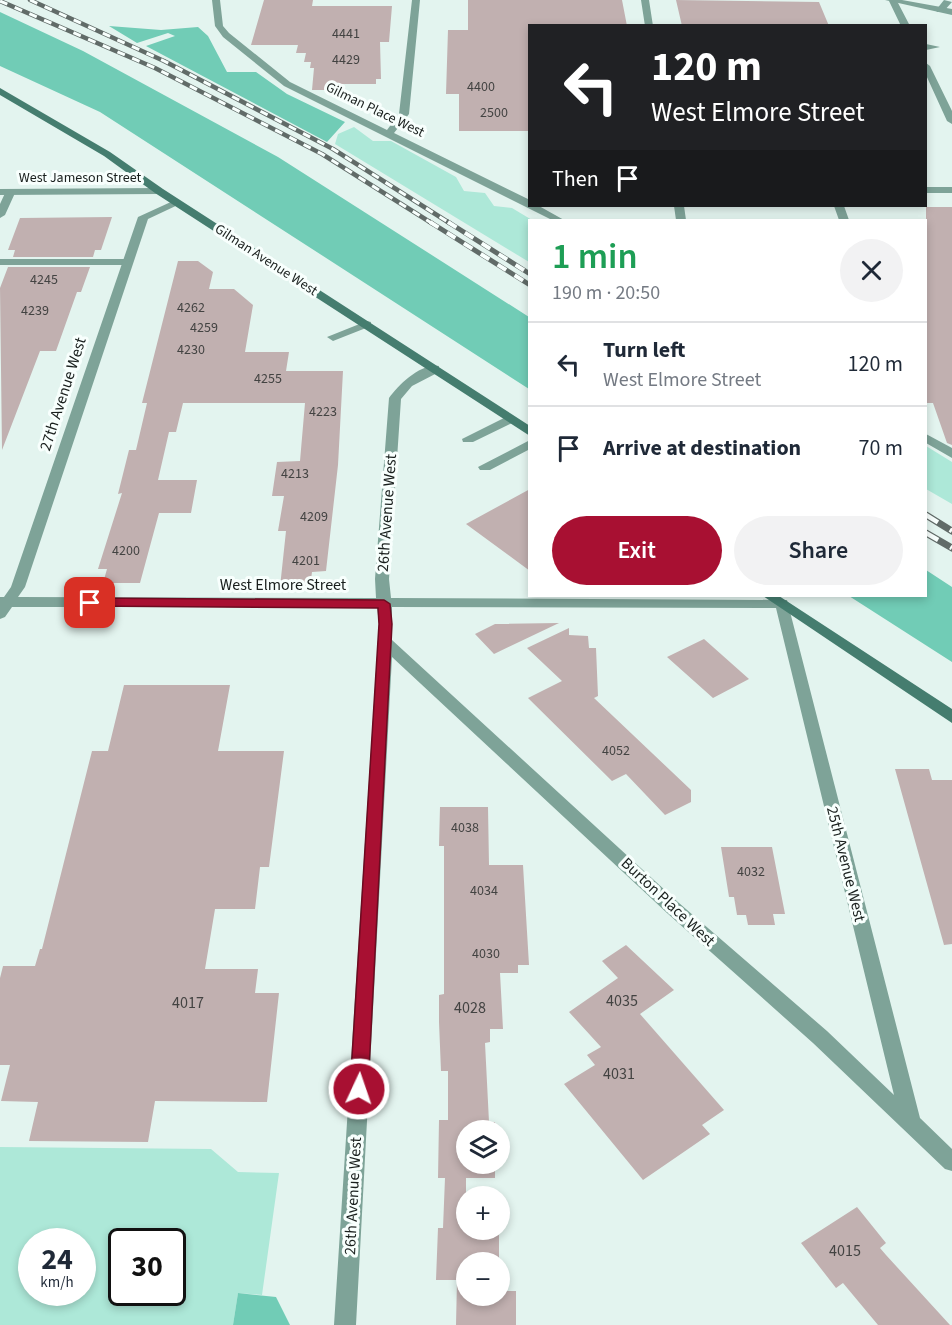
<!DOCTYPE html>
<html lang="en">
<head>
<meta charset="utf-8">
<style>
  :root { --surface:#fff; --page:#f2f2f3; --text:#1f2937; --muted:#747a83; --line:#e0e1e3; --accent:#a81032 }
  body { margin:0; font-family:"Source Sans 3",sans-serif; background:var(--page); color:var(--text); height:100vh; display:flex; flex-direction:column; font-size:22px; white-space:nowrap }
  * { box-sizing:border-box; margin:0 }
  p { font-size:20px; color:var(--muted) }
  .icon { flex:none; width:33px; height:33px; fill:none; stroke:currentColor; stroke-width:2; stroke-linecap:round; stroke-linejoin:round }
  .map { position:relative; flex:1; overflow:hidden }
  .side { position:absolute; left:528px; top:219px; width:399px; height:378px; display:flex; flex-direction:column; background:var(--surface); border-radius:0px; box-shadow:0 3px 9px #0003 }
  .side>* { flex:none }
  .guide { position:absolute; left:528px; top:24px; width:399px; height:183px; border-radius:0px; box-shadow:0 3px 9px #0003; background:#202124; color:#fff; overflow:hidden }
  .buttons { position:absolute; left:456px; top:1120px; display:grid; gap:12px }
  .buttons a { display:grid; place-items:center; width:54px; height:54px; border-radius:50%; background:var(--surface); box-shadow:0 3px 9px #0003; font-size:30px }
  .speed { position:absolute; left:18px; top:1228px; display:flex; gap:12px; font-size:30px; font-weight:700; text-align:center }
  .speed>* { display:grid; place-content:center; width:78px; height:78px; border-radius:50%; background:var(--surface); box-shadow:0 3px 9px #0003; line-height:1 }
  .speed small { font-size:15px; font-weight:400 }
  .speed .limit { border:3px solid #111; border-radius:9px; background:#fff; color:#111 }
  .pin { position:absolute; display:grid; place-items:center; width:51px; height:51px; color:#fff; margin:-26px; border-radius:12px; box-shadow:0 3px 9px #0006 }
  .me { position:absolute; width:66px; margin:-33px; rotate:3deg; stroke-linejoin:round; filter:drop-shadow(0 0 4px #0008) }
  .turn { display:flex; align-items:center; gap:21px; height:126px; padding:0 24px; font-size:27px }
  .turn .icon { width:78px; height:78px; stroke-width:2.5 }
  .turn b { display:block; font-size:42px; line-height:51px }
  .then { display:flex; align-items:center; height:57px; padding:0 24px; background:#0003; gap:12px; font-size:22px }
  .round { display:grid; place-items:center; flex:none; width:63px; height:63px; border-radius:32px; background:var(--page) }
  .summary { display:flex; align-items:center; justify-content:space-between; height:102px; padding:0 24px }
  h1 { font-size:36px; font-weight:600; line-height:45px; color:#1e9e55 }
  .primary-button { display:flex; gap:12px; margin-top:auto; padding:12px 24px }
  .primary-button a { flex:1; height:69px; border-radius:36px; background:var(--accent); color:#fff; font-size:24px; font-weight:600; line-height:69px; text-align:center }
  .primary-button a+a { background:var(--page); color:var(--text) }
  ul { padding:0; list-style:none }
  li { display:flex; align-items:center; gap:18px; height:84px; padding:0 24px; border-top:2px solid var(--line) }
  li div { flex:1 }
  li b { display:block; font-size:22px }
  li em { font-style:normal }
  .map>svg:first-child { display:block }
</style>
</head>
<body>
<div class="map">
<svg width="952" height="1325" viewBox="0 0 952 1325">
  <rect width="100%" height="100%" fill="#e3f4ef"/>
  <path fill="#ade8d8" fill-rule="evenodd" d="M354,127l19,14h18l65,36 8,14 21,2 9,13 18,2 20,12h-2l-1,42 -194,-118 3,-10z
    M926,446l26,16v42l-26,-15z
    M0,1147l211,2 27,23 41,1 -17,122 -24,-2 -5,32h-233zM32,1242h50v51h-50zM122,1242h50v51h-50z"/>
  <path fill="#71ccb6" d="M0,12l83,39 195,106 251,160v72l-429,-277 -100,-46z
    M109,26l52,4 37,-3 10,9 19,36h29l31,22 58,28 -18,20 -181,-96 29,-10 -7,-3 -31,10z
    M926,570l26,17v75l-103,-66h77z
    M238,1293l38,4 14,28h-57z"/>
  <path fill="#c1b0b0" d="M264,0h49l-1,6h80l-3,36h-9l1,37h-5v5h-40v6h-24l2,-22h-4l1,-6h-7l2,-9h-10l2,-8h-47z
    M468,0h154l5,26h-97v105h-71v-37h-13l2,-64h20z
    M676,0l143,2 10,24h-147z
    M926,207h26v238l-5,-2 -14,-40h-7z
    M112,217l-11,33h-6l-2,7h-80l2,-7h-7l12,-32z
    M178,261h20l15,11 -4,17h25l19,16 -8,47h44l-3,19h57l-5,94 -12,106 -14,1 -2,15h-30l6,-56h-8l6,-35h-12l5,-34 23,-1 5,-58h-122l-7,29h-7l-11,48h39l-6,33h-32l-19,70h-37l4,-14h-9l24,-76 -4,1 11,-44h7l11,-47h-5z
    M8,267h82l-9,25h-4l-21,59h-16l-38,99 -2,-162z
    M530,489v82l-64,-47z
    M559,623l-65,31 -19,-20 20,-10z
    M569,628v7l19,1 1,12h7l2,48 -4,2 97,92v12l-26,13 -39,-41 -14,7 -84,-83 34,-17 -35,-33z
    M704,639l45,40 -36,19 -46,-41z
    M124,685h106l-12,66h66l-15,116h-9l-5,42h-40l-10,60h53l-3,24h24l-12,109 -112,-1 -7,41 -119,-1 9,-39 -37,-1 9,-36h-10v-87l3,-12h32l5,-17h2l50,-198h16z
    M895,769h34l3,11h20v164l-8,1z
    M440,807h48l1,58h34l6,100h-11v8h-18l3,56h-13v13l-5,1 4,79h6v9h-29v33h29v14h-29v52h33v33h-33v33h34v-5h16v34h-60l1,-45h-21l2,-52h5l2,-50h-7l1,-58h9v-49h-7l-2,-49v-27l5,-1v-148h-5z
    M721,847h51l13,67h-12l2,11h-27l-2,-10h-9l-3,-18h-5z
    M626,945l48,45 -34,24 84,96 -22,15 8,9 -67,46 -79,-96 31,-19 -8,-10 14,-8 -32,-35 49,-34 -16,-17z
    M857,1207l29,36 -6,5 6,7 64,70h-72l-35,-42 -7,5 -35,-45z"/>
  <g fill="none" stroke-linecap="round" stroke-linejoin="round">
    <path fill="#7ea398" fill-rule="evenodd" d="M641,0h8l4,26h-8z
      M944,0l8,2 -9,10h-6l-1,-2z
      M926,44l14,3 -14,3z
      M6,191l9,2 -10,22 -5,3v-14z
      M674,206h10l2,14h-10z
      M834,206h10l5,14h-10z
      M0,259h126l5,3 -5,3h-126z
      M367,321l4,1v4l-38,15 -6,-4z
      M510,415l6,4 -2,3 -41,20h-10l-1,-3z
      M530,440v9l-40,21h-10l-2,-3z"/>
    <path fill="#7ea398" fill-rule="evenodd" d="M212,0h8l3,26 6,7 61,49 97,48 12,-16 13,-114h8l-11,114 -15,19 136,67v6h9l25,14h-12l-268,-134 -61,-49 -8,-11z
      M896,0l1,1 13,25h-9l-12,-25z
      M926,63l4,3 22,45v13l-5,-3 -21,-46z
      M926,187h26v6h-26z
      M0,189l159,-1 5,3 -5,3 -159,1z
      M173,201l9,2 -34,16 -123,368 -7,10 358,1 -1,-19 14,-181c10,-14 32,-35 50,-32v6l-27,14 -11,13 -12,180 2,19 396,2 133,518 32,31v22l-7,-2 -132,-126 -146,-130 -275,-256 -36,668h-22l45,-701 -2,-17h-365l-7,10 -5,2v-22h4l7,-10 127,-370zM392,607l384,1 118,487 -67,-64 -148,-128 -287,-263z
      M926,434l26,14v10l-26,-15z"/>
    <path fill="#7ea398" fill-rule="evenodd" d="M885,0h17l50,9v6z"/>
    <path fill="#457d6f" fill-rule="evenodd" d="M0,88l110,64 53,37 367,237v10l-375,-243 -51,-37 -104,-61z
      M763,596h16l173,113v14z"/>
    <defs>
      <path id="rail-far2" d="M30,0l134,61 169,88 118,75
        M0,1l155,67 167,86 111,70"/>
      <path id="rail-far1" d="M430,222l100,63
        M448,222l82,52"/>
      <path id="rail" d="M926,515l26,16
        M926,533l26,15"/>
    </defs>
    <use href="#rail-far2" stroke="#616b68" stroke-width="4.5"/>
    <use href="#rail-far1" stroke="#616b68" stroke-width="5"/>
    <use href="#rail" stroke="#616b68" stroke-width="7"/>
    <use href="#rail-far2" stroke="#f8fffd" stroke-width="3" stroke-dasharray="8" stroke-linecap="butt"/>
    <use href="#rail-far1" stroke="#f8fffd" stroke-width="4" stroke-dasharray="10" stroke-linecap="butt"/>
    <use href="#rail" stroke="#f8fffd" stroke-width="4.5" stroke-dasharray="14" stroke-linecap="butt"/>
  </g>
  <path fill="#a81032" stroke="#6d0a20" stroke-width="1.5" d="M90,598l294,2 6,4 2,20 -24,465 -3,6 -6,2 -6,-2 -3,-6 29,-465 -1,-16 -293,-2v-7z"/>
  <g text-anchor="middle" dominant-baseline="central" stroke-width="6" stroke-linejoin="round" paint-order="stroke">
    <g font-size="14" fill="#434342">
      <text x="346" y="34">4441</text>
      <text x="346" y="60">4429</text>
      <text x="481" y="87">4400</text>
      <text x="494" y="113">2500</text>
      <text x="44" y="280">4245</text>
      <text x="191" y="308">4262</text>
      <text x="35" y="311">4239</text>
      <text x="204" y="328">4259</text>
      <text x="191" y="350">4230</text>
      <text x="268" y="379">4255</text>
      <text x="323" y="412">4223</text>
      <text x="295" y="474">4213</text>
      <text x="314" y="517">4209</text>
      <text x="126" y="551">4200</text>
      <text x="306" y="561">4201</text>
      <text x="616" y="751">4052</text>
      <text x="465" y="828">4038</text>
      <text x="751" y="872">4032</text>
      <text x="484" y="891">4034</text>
      <text x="486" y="954">4030</text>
    </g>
    <g font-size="14" fill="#191f1d" stroke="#f8fffd">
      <text transform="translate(375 110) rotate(26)">Gilman Place West</text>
      <text x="80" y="178">West Jameson Street</text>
      <text transform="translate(266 260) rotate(33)">Gilman Avenue West</text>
    </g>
    <g font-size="16" fill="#191f1d" stroke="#f8fffd">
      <text transform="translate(63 394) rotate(-72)">27th Avenue West</text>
      <text transform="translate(387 513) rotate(-86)">26th Avenue West</text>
      <text x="283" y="585">West Elmore Street</text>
      <text transform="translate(846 864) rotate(76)">25th Avenue West</text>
      <text transform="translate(668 902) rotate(43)">Burton Place West</text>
      <text transform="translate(353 1196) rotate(-87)">26th Avenue West</text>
    </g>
    <g font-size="16" fill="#434342">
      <text x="622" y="1001">4035</text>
      <text x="188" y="1003">4017</text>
      <text x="470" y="1008">4028</text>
      <text x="619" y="1074">4031</text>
      <text x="845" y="1251">4015</text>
    </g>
  </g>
</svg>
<div class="buttons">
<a><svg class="icon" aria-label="layers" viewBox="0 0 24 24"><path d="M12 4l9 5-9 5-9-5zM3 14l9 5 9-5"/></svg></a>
<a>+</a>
<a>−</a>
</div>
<div class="speed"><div>24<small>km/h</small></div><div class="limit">30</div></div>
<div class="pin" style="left:90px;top:603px;background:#d93025"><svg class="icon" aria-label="arrive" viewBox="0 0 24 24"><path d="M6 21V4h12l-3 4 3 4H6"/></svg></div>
<svg class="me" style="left:359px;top:1089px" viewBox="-20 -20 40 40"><circle r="17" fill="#a81032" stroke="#fff" stroke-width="3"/><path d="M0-11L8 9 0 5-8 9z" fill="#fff"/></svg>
<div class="guide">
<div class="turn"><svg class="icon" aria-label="left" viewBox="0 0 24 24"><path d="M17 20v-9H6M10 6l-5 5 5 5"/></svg><div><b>120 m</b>West Elmore Street</div></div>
<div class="then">Then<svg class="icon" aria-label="arrive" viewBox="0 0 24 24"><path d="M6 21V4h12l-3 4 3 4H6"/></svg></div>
</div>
<section class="side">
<div class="summary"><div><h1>1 min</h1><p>190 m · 20:50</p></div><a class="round"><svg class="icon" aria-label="close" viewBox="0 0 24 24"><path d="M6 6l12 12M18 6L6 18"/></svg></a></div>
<ul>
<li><svg class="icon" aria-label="left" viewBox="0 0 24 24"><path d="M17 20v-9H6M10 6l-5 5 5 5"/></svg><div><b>Turn left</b><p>West Elmore Street</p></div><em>120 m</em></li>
<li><svg class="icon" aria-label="arrive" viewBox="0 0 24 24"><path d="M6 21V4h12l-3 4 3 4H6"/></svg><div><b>Arrive at destination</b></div><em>70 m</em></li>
</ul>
<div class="primary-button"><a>Exit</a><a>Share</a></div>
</section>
</div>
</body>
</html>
